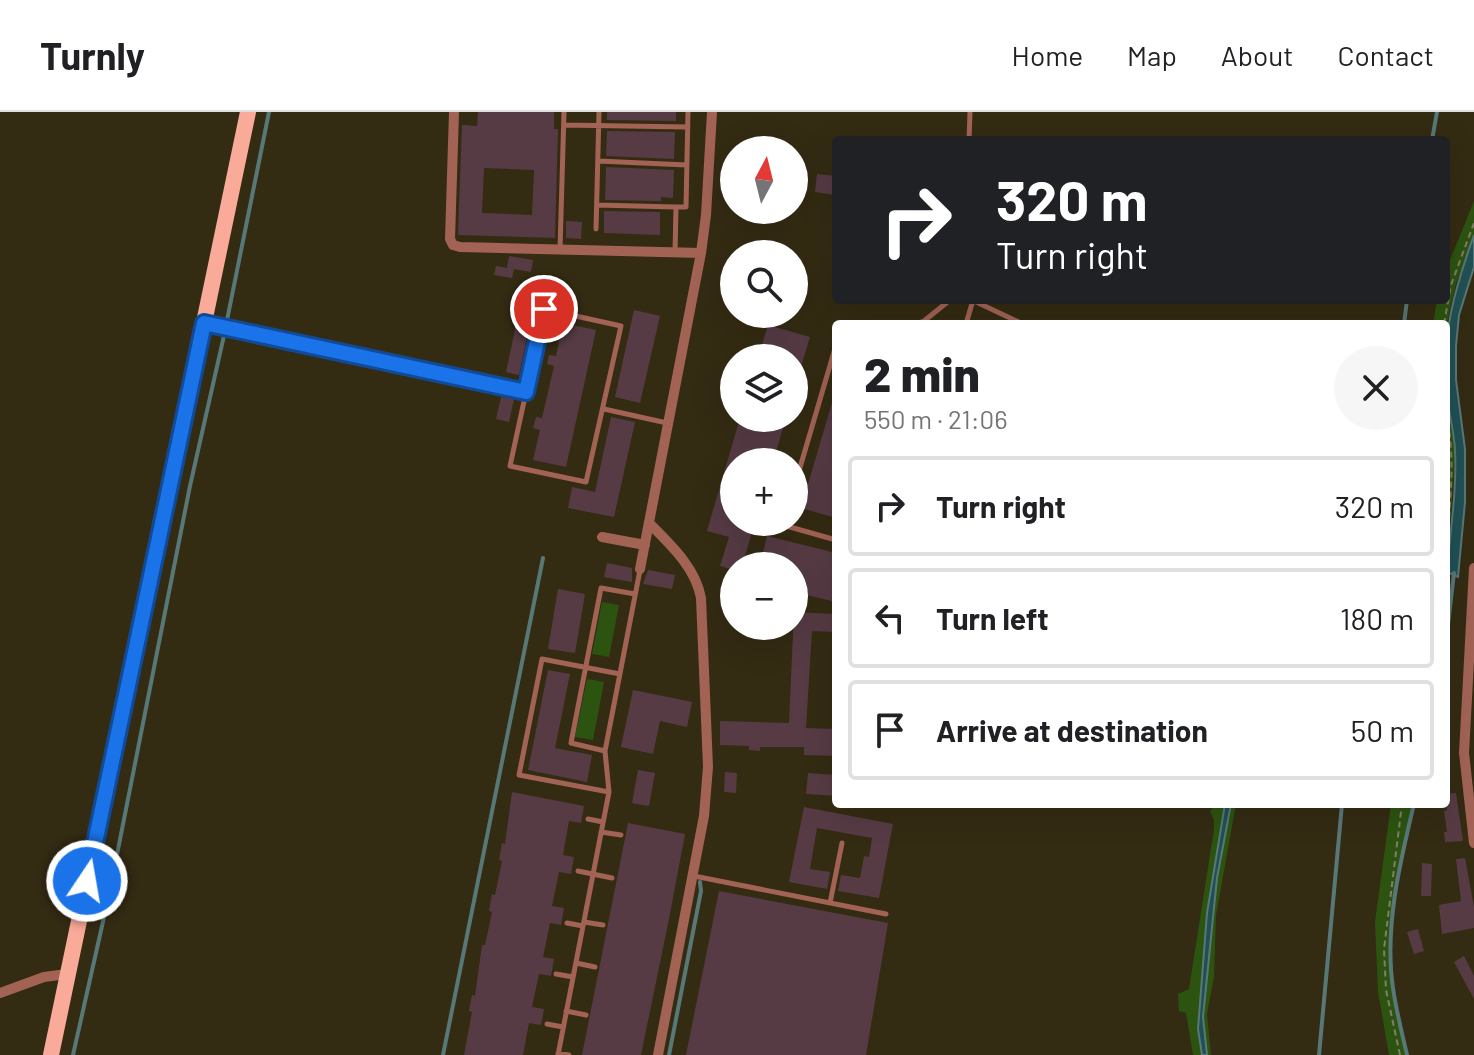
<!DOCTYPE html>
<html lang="en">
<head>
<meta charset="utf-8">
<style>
  :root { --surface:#fff; --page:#f6f6f6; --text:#202124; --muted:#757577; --line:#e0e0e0 }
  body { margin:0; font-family:Barlow,sans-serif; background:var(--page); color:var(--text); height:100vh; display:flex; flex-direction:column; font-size:30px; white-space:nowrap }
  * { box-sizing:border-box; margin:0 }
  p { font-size:26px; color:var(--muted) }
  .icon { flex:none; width:44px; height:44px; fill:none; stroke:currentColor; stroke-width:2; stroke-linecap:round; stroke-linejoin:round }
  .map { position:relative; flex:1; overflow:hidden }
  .sheet { position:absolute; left:832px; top:208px; width:618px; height:488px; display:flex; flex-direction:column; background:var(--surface); border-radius:8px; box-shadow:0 8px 32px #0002 }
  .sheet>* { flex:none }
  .hud { position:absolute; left:832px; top:24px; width:618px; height:168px; border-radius:8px; box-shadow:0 8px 32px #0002; background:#202124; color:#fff; overflow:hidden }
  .needle { width:52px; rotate:7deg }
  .fabs { position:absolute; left:720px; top:24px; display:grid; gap:16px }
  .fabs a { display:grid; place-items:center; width:88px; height:88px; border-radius:50%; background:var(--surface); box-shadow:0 8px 32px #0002; font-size:40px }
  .pin { position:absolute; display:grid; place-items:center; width:68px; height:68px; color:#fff; margin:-34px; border:4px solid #fff; border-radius:50%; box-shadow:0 2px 8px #0007 }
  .me { position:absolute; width:88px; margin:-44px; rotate:12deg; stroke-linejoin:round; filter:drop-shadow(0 0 6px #0008) }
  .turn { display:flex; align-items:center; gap:28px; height:168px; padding:0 32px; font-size:36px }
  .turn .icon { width:104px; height:104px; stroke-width:2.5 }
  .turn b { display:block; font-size:56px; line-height:68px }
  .round { display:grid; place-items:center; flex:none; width:84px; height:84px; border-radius:42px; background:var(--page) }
  .overview { display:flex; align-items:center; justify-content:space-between; height:136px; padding:0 32px }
  h1 { font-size:48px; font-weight:800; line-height:60px }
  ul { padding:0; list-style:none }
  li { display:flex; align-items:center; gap:24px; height:100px; margin:0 16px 12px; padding:0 16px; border:4px solid var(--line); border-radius:8px }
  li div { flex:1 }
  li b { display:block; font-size:30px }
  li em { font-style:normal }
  header { display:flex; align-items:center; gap:48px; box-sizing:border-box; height:112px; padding:0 40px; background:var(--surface); border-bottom:2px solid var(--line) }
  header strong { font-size:38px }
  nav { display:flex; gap:44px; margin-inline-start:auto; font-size:28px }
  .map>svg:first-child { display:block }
</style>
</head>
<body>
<header>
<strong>Turnly</strong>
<nav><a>Home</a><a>Map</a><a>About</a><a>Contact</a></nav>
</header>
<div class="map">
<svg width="1474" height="943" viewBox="0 0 1474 943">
  <rect width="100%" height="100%" fill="#342b13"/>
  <path fill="#2c5410" d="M1474,89v34l-18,49 -7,29 -3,31v-20h-13l4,-24h9v-30z
    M1446,272l9,65 -7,113h-2z
    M602,490l17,3 -10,52 -17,-3z
    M587,567l17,3 -11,58 -18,-3z
    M1217,692h8l-18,109 -9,116 4,26h-9l-7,-42 -7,-2 -1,-17 11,-5 25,-160v-9l-4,-9z
    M1231,692h5l-20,111 -2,62 -7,37 4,41h-4l-4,-38 14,-139z
    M1391,692h22c-13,59 -30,123 -21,184 3,22 9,45 13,67h-16l-11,-63 -3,-70z"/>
  <path fill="#205055" stroke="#587877" stroke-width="2" d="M1474,123v32l-15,48 -3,31v34l9,69v53l-7,75 -11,-5c3,-40 10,-81 8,-122 -1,-20 -7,-40 -9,-60 -4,-58 9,-102 28,-155z
    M1225,692h6l-14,74 -14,139 4,38h-5l-4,-26 9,-116z"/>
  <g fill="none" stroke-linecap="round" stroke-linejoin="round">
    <path stroke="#587877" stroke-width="4" d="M1432,28l5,-28
      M1404,212l3,-24
      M1446,530l8,-69
      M73,943l36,-160 81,-409 33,-146 46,-228
      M443,943l100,-497
      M669,943l32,-164 -1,-9
      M1319,943l23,-251
      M1407,943c-5,-22 -11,-45 -14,-67 -9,-60 7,-126 21,-184"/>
  </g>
  <path fill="#563b44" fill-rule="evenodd" d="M478,0h76v17h4l-3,109 -97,-3 4,-110 15,1zM484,56l50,2 -2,45 -50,-2z
    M607,0h69v9l-69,-1z
    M607,19l68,1 -1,27 -68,-3z
    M606,55l68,3 -1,28 -12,-1v4l-56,-1z
    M817,62l19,2v19l-21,-3z
    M604,99l56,1v23l-56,-2z
    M566,109l16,1 -1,17 -15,-1z
    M509,144l24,4 -2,12 -17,-3 -2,9 -18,-3 2,-9 11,2z
    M634,198l26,6 -20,87 -25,-6z
    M563,211l33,7 -30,137 -33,-7 7,-30 -7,-2 3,-11 6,1 12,-52 -7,-2 2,-9 7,1z
    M516,213l13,3 -10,47 -13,-3z
    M768,213l42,12 -14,46 -2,-1v-24h-36z
    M501,285l13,2 -5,23 -13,-3z
    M833,287h3v119l-35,-10z
    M611,305l24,5 -21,95 -46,-9 4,-21 23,5z
    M740,306h46l-13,44h-39v60h21l-13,44h-8v4l-14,-4 9,-29 -22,-6z
    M767,424l69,17v49l-42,-10v-26h-34z
    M607,451l25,5v14l-28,-5z
    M648,458l27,5 -3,14 -29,-5z
    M558,477l27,5 -10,59 -27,-4z
    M794,500l41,2 -1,18 -22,-1 -6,97 30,1v27l-32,-1v-8h-44v4l-11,-1v-4l-29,-1v-24l69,2z
    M548,558l22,4 -15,74 37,7 -5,27 -59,-12z
    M633,578l59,12 -5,25 -27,-6 -7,33 -32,-7z
    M638,658l17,3 -6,33 -17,-3z
    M725,660l12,1 -1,20 -12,-1z
    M808,661l28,2v21l-30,-2z
    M512,680l72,14 -3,17 -12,-2 -6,34 11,2 -3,17 -12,-2 -7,34 12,2 -3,17 -11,-2 -7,34 11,2 -3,17 -12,-2 -7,33 12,2 -3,16 -12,-2 -6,32h-59l8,-43 -3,-1 3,-16 3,1 7,-51h3l7,-33 -3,-1 3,-17 3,1 7,-34 -3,-1 3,-17 3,1z
    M1456,681l7,48 -18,1 -1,-10h3l-3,-21 3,-1 -1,-16z
    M804,695l89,17 -14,74 -41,-7 3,-16 19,3 4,-22 5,1 3,-19 -55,-10 -7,41 20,3 -3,17 -38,-7z
    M628,711l57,11 -16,85 -28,136h-59z
    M1465,746l9,49v21l-32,6 -3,-29 22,-4 -5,-42z
    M1422,751l10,1 -1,32h-10z
    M719,779l169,32 -22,132h-180z
    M1418,817l6,22 -10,3 -7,-22z
    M1464,844l10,20v23l-20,-37z"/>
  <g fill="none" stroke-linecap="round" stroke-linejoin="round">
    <path stroke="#837c68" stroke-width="2" stroke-dasharray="6 4" stroke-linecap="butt" d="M1444,212l7,-39 23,-62
      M1446,300c10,45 4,93 0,139
      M1400,943l-14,-65 -2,-41 18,-145"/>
    <path stroke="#a26355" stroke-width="5" d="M564,13l124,2
      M969,28l1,-28
      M598,49l89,4
      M597,93l79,2
      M596,117l3,-117
      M560,137l4,-137
      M675,141l1,-46h10l2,-95
      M972,188l51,24
      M544,197l77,17 -35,156 -76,-16z
      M209,212l317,68
      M915,212l9,-3 26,-21
      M966,212l7,-24
      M604,297l63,14
      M794,376l42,-143
      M784,410l-1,3 53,15
      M605,639l-34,-8 30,-155 34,6
      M609,680l-90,-17 23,-116 78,15
      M588,707l15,3
      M601,720l20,3
      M578,759l34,7
      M694,764l192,38
      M830,791l12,-60
      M584,810l19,3
      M567,811l16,3
      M576,851l19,4
      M556,862l17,3
      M566,899l20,4
      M547,912l16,3
      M558,941l11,2
      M558,943l51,-263 -4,-41 35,-181"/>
    <path stroke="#a26355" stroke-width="10" d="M454,0l-4,127 3,6 7,2 241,6
      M649,411c21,21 47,45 52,75l7,169 -4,49 -46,239
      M602,425l43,8
      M1474,456l-10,185 10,90
      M640,457l61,-316 5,-38 6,-103
      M0,881l44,-16 23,-3"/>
    <path stroke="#f9aa98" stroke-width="16" d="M51,943l197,-943"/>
  </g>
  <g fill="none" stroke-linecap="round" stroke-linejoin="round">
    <defs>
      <path id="route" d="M87,769l117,-558 322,69 18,-83"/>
    </defs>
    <use href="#route" stroke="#114b97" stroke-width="20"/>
    <use href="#route" stroke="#1a73e8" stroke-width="14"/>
  </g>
</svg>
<div class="fabs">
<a><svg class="needle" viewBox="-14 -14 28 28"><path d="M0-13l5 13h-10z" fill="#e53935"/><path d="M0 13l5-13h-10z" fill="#757577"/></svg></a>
<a><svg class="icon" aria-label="search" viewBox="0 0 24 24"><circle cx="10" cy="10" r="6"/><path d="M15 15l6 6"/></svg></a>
<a><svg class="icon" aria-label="layers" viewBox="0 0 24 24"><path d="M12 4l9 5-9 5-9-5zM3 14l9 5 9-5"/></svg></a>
<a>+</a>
<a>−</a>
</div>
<div class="pin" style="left:544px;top:197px;background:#d93025"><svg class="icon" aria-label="arrive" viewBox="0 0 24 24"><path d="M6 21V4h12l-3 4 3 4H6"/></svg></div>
<svg class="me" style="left:87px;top:769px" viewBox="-20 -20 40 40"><circle r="17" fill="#1a73e8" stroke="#fff" stroke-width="3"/><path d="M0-11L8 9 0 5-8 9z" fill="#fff"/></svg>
<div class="hud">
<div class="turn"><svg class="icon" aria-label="right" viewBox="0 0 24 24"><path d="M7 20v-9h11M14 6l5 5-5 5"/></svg><div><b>320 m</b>Turn right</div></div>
</div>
<section class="sheet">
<div class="overview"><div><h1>2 min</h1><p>550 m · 21:06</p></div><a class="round"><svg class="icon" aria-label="close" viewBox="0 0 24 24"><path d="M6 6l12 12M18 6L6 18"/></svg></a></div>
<ul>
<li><svg class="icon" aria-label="right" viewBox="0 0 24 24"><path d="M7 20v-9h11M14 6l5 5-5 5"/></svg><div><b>Turn right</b></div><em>320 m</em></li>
<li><svg class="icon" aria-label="left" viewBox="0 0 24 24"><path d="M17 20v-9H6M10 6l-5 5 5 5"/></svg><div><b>Turn left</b></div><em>180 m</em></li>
<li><svg class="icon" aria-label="arrive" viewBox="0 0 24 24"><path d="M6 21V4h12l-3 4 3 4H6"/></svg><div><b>Arrive at destination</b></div><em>50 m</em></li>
</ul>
</section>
</div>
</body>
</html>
